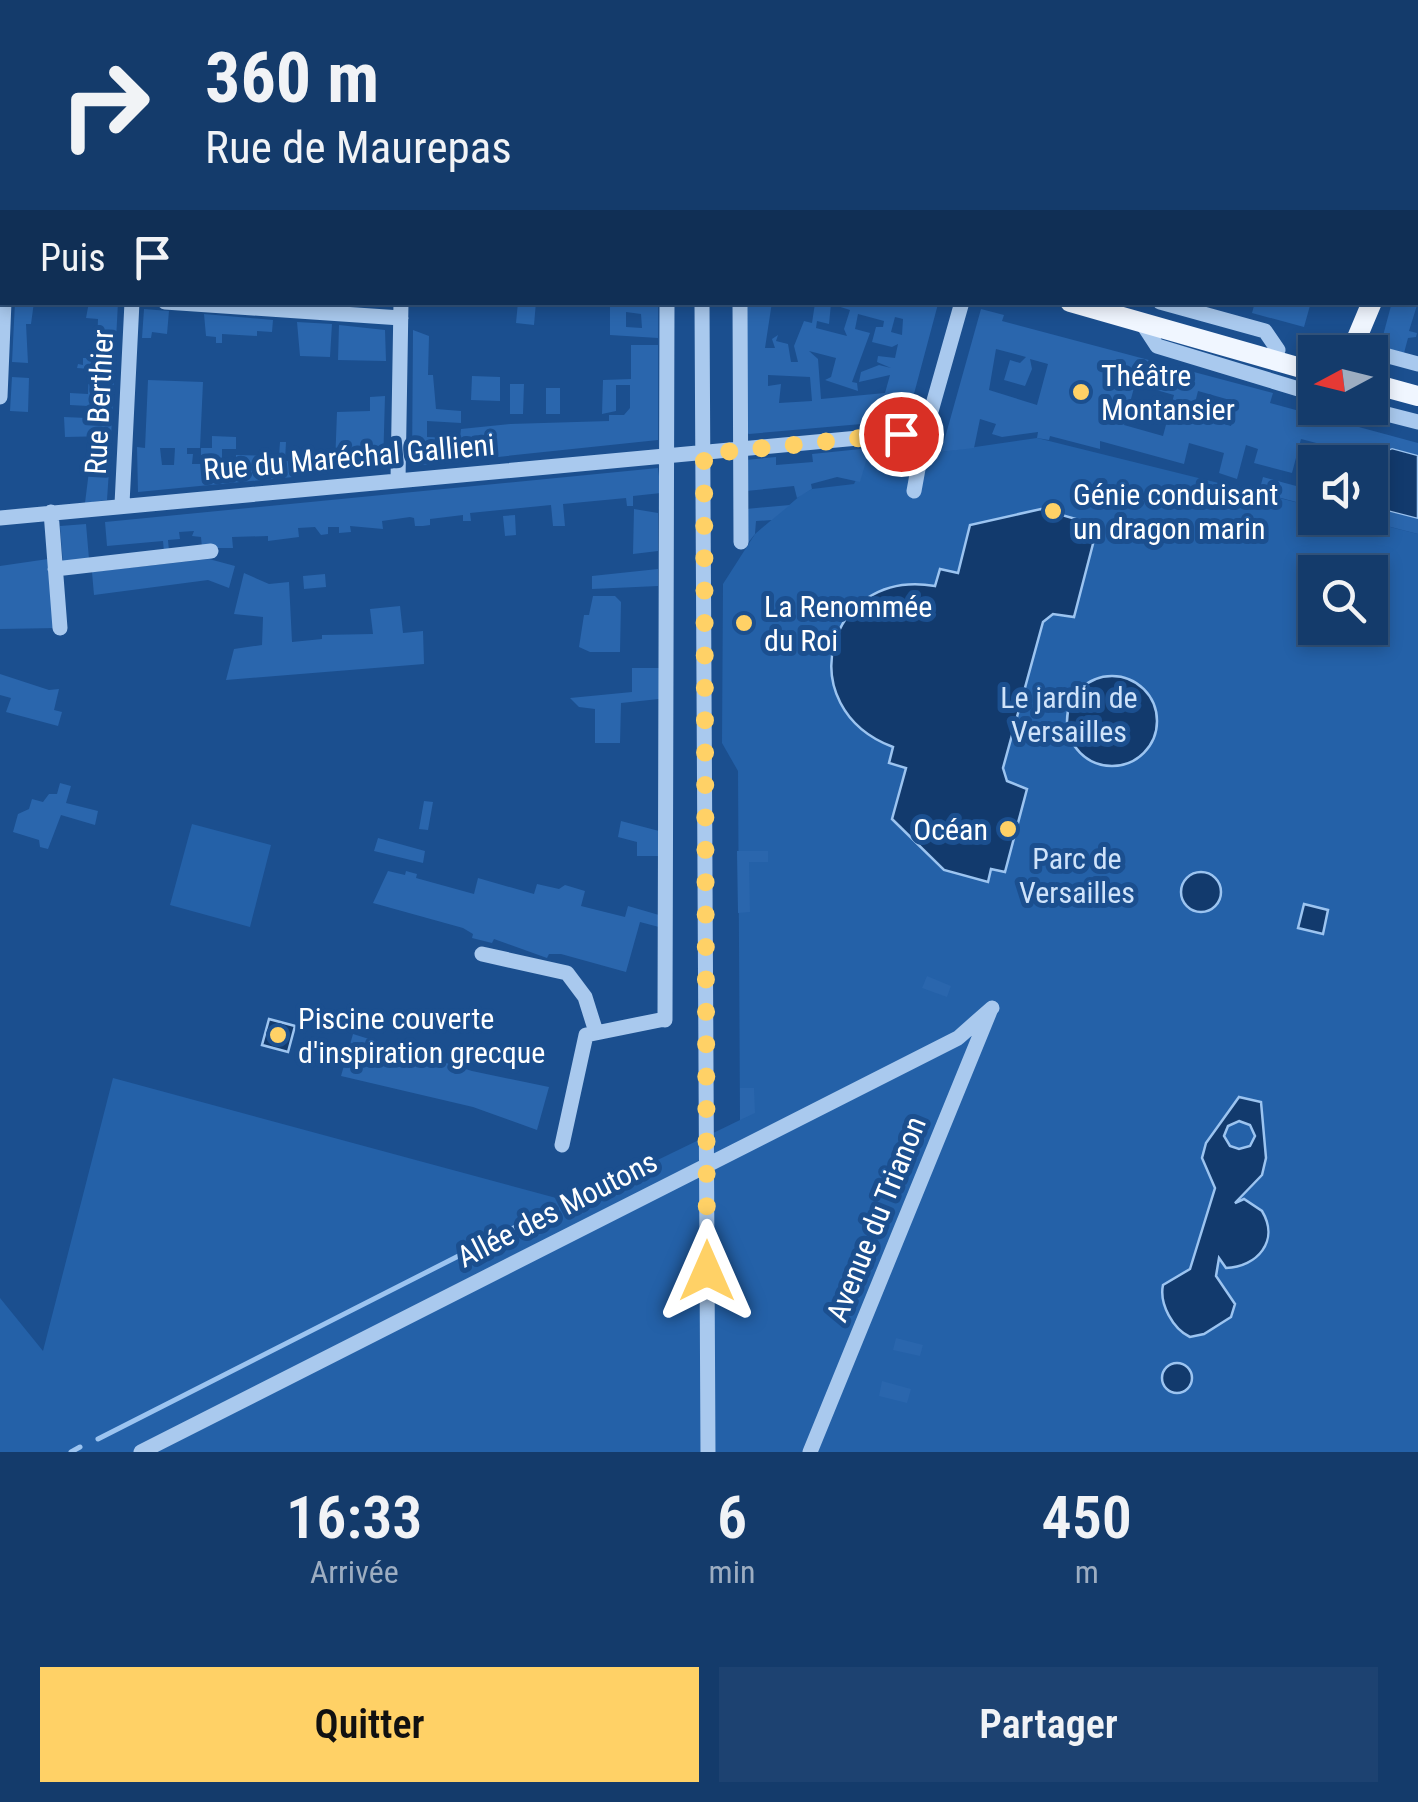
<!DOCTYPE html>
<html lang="fr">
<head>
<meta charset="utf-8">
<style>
  :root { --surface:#143b6b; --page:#1d4271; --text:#f1f3f6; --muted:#9dadc1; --line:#33557e; --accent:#ffd166 }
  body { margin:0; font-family:"Roboto Condensed",sans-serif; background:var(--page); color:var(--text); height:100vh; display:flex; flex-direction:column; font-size:38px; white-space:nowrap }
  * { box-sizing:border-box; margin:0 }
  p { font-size:32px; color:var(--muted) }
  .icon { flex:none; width:55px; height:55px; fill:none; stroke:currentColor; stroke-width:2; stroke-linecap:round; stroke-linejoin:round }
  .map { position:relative; height:1452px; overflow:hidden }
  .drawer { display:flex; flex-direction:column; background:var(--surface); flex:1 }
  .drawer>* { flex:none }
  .guide { position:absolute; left:0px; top:0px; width:1420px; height:305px; box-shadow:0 5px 15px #0003,0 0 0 2px var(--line); background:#143b6b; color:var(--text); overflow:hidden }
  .needle { width:65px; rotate:263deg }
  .tools { position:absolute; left:1298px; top:335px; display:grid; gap:20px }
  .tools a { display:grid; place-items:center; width:90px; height:90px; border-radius:0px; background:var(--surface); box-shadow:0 5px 15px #0003,0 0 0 2px var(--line); font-size:50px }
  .pin { position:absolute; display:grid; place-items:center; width:85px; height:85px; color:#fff; margin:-42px; border:5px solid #fff; border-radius:50%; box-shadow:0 2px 10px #0007 }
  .me { position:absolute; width:110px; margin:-55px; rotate:0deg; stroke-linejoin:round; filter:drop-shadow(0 0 8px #0008) }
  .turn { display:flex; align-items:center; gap:35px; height:210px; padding:0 40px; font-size:45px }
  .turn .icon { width:130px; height:130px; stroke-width:2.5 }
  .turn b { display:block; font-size:70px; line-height:85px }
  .then { display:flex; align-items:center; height:95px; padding:0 40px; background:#0003; gap:20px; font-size:38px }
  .eta { display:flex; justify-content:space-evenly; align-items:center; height:170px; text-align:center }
  .eta b { font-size:60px; font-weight:600; line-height:70px }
  .cta { display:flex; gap:20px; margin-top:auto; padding:20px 40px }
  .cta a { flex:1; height:115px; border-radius:0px; background:var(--accent); color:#111; font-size:40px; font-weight:600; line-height:115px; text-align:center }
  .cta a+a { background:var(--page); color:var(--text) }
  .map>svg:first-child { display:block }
</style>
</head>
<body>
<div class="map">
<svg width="1418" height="1452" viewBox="0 0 1418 1452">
  <rect width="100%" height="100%" fill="#1b4f8f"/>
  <path fill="#2461a8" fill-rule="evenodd" d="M1037,438l278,69v11h40l63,16v918h-1418v-154l43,53 70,-273 458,124 169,-82 -2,-349 -16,-28 1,-159 32,-50 46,-39 11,-6 42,-5 13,-26 30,5 3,-18 41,7zM1315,572h55v56h-55z
    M192,824l79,21 -21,82 -80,-22z"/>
  <path fill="#123a6d" stroke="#9cc4f0" stroke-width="2.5" fill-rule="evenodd" d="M1392,448l26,7v64l-43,-11 -5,-9 8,-45z
    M1041,509l42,12 -4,15 15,4 -20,77 -21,-3 -10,8 -40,146 4,13 20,8 -22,83 -14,-3 -3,13 -44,-12 -52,-51 14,-51 -17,-5 4,-16c-104,-39 -67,-180 42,-161l5,-17 18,4 12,-48z
    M1067 721a45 45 0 1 1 90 0a45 45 0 1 1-90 0Z
    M1181 892a20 20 0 1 1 40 0a20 20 0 1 1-40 0Z
    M1304,904l24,6 -5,24 -25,-6z
    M269,1019l26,7 -7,26 -26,-7z
    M1239,1097l22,5 5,56 -4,17 -27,28 9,-4 18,12c18,30 -5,56 -36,57l-7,-10 -3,18 19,28 -4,13 -27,17 -14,3c-17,-8 -31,-33 -27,-52l27,-16 25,-81 -13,-30 4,-15zM1239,1121l11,4 5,11 -5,10 -11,3 -9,-3 -6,-10 4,-10z
    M1162 1378a15 15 0 1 1 30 0a15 15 0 1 1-30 0Z"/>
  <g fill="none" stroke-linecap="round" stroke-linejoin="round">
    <path stroke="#9cc4f0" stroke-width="5" d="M98,1439l457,-232
      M71,1452l9,-5"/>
  </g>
  <path fill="#2a66ad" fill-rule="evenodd" d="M15,302h19l-3,22h-5l2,39 -16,-1z
    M89,302h29l-7,134 -46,1 -1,-20 23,1 1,-12 -18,-1v-12l18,1 1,-25 -12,-1 1,-4 5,1v-7h10l4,-14 1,-25 -12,-1z
    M518,302h18l-2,23 -18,-2z
    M610,302h48v36l-48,-3zM626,312l15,2 1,14 -16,-1z
    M745,302h27l-7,46h10l-3,-9 6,-4 -2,6 12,3 3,18h7l-4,-16 10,-25 8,2 3,-20 123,1 -31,116 -158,14 -5,-3zM831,304l19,6 -6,19 3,7 -31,-8 1,-7 12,3zM858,314l26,7 -1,6h-7l-4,15 20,5 6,-3 -3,14 -17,-2 -1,6 14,6 -12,-3 -18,7 -2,10 31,-7 -5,18 -64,6 -3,-40 -9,-8 27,7 -5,19 -6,3 33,11 -1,-8 -5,-1 18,-49 -15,-4zM895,317l8,2 -1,16 -11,-3zM768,375l42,2 2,24 -33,2 2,-19 -13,2z
    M1255,302h56l-7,25 -52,-14z
    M1392,302h26l-9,29 8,2 -1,4 -8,1 -4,15 -24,-6z
    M144,309l25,2 -2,23 -15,-2 -1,6h-9z
    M981,309l23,6 -2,6 271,72 -3,10 148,40v12l-26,-7 -14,6 -7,27 -1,-19h-22l3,-10 -50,-13 -9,34 -38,-10 4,-14 -12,-4 -9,34 -18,-6 5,-20 -35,-10 -5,21 -84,-23v8l-50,-13 -1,4 -12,-2 1,-6 -36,5 -10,-3 4,-10 -16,-5 -6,29 -33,4zM996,349l30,8 -6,6 -10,-3 -6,20 21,6 7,-17 -2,-10 18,5 -11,41 -48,-15zM1135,384l39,11 -11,41 -39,-11zM1198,391l39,11 -6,24 -39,-11z
    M204,314l69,6 -1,12 -15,-1v5l-35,-2v9h-6v-6l-10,-1z
    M297,322l35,2 -2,33 -30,-1z
    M339,325l46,5 1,31 -48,-1z
    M413,330l16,6 -1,39h5l3,34 25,2v12l-34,-2v16l33,1 1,-9 49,-5 99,-3v-6h15l6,-7v-23h-14v26l-14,3 1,-34 28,-1v-34h27v95l-246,26z
    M472,376l28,1v24l-29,-1z
    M12,377l17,1 -1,34 -18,-1z
    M148,380l55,2 -3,66h-13v6h6l-1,10h17l2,-9h-10v-7h11v-12l24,1v12h-14v11l14,1v-6l43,1 1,-14h6l-1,19h12v10l-4,6 -155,15 -1,-45 8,1zM160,448h15l-1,17h-12z
    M510,384h14l-1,30h-13z
    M546,388h14v26h-14z
    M385,396l-2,70 -48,-1 2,-53 33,-1v-14z
    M900,445l-3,18 -30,-5 -7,24 -23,-5 -26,7 1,5 -15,9 -3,-12 -48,5 -1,-31 31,-3v8l37,-3 -1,-8z
    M91,455h19l-3,45 -22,3z
    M658,468l3,25 -28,3v10h-6l-1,-8 -63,6 2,22h-12l-2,-21 -81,8 1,8h-8v-6l-33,4v6l-7,1h-8l-1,-8 -4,-1 -28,4 1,8 -33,-3 1,6 -12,1v-6h-11v7l-7,1 -6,-8 -17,1 1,9 -31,4v-5l-36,1 1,11h-31l-1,-11 -9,-1 2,-5 -15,1 1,7 -12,1 1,11 -5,1 -1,-11 -56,5 -2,-24z
    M1263,477l52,14v16l-56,-15z
    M1370,499l5,9 43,11v15l-58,-15 10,-1z
    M790,505l-18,15 -16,1 -1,13 -11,14 2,-39z
    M634,509l24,4v38l-25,3z
    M515,515l1,20 -11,1 -2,-20z
    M86,524l3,35 -26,4 -3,-37z
    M48,559l9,69 -57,1v-63z
    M209,559l26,7 -6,22 -21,-8 -114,15 -2,-23z
    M658,569v17l-66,3v-13z
    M244,573l25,11 20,-2 3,60 30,-3v-4l51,-1 -3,-25 30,-3 3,27 20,-2 1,33 -198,16 8,-31 28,-4 1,-28 -29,-3z
    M325,574l1,13 -22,2 -1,-13z
    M593,596h22l6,6 -1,50h-30l-11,-5 5,-32h5z
    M632,668h27v31l-38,4 -1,40h-25v-34l-16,-2 -9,-9 62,-6z
    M0,674l49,16 10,-1 -5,21 8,2 -4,14 -52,-14 5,-14 -11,-3z
    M60,783l11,3 -5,17 32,8 -3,14 -34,-10 -13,34 -8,-2 -1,-7 -26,-8 5,-18 11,-5 3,-10 11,3 6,-8h8z
    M424,801l9,1 -5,28 -9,-1z
    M621,821l38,10v25h-22v-14l-19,-5z
    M378,838l47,13 -2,12 -49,-12z
    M737,851h31v11h-19l1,50 -12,1z
    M388,871l17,4 1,-4 11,3 -1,4 58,16 4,-16 56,16 3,-10 22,5 6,-4 20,6 -4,15 44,11 3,-11 31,9v12l-19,-5 -14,50 -65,-18h-12l-2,4 -53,-19 -2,4 -20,-5 1,-4 -10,-6 -90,-25z
    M927,976l24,10 -4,11 -25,-9z
    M353,1034l119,37 77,16 -12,43 -64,-23 -132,-31z
    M740,1088h14l1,25 -15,7z
    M896,1338l27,7 -3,11 -27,-6z
    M882,1381l29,8 -4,14 -28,-7z"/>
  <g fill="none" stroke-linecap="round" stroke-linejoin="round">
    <path stroke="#a9c9ee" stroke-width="15" d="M70,0l9,2
      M667,0v2
      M739,0v2
      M881,0v2
      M18,2l1,-2
      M147,2l1,-2
      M408,2v-2
      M1045,2l1,-2
      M0,61h2
      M165,302l236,16
      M702,302l6,1150
      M740,302l1,240
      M1160,302l105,29 13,19
      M1142,323l15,23 158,48
      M1366,350l52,14
      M0,397l4,-95
      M1363,408l55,14
      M398,480l3,-178
      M914,491l10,-55 38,-134
      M122,504l10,-202
      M51,512l9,116
      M0,518l901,-84 23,2
      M55,569l156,-18
      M482,954l85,19 18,24 11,35
      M665,1020l2,-718
      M562,1145l24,-110 74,-15
      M141,1452l817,-414 34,-30
      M810,1452l180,-441"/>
    <path stroke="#f0f6ff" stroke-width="20" d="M701,0v2
      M0,21l2,1
      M1418,104v-2
      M1070,302l245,70
      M1351,352l21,-50
      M1370,383l48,13"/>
  </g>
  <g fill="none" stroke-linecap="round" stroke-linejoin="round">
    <path stroke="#ffd166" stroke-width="18" stroke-dasharray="0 32.4" d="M707,1271l-3,-817 197,-20"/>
  </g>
  <g fill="#ffd166" stroke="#1b4f8f" stroke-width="4">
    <circle cx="1081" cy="392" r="10"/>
    <circle cx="1053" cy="511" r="10"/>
    <circle cx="744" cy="623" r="10"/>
    <circle cx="1008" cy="829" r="10"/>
    <circle cx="278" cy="1035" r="10"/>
  </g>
  <g text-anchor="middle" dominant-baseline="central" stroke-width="10" stroke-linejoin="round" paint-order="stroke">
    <g font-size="30" fill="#fff" stroke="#1b4f8f" text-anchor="start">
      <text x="1101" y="375">Théâtre<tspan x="1101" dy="34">Montansier</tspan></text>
      <text x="1073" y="494">Génie conduisant<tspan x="1073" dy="34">un dragon marin</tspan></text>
      <text x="764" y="606">La Renommée<tspan x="764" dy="34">du Roi</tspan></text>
      <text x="988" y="829" text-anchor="end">Océan</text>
      <text x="298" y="1018">Piscine couverte<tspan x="298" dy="34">d'inspiration grecque</tspan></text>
    </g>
    <g font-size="30" fill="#fff" stroke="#1b4f8f">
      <text transform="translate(99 402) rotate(-87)">Rue Berthier</text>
      <text transform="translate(349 457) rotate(-5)">Rue du Maréchal Gallieni</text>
      <text transform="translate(557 1209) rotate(-27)">Allée des Moutons</text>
      <text transform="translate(876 1219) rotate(-68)">Avenue du Trianon</text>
    </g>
    <g font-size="30" fill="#cfe3fa" stroke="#1b4f8f">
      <text x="1069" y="697">Le jardin de<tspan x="1069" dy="34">Versailles</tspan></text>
      <text x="1077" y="858">Parc de<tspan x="1077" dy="34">Versailles</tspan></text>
    </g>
  </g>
</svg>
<div class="tools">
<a><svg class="needle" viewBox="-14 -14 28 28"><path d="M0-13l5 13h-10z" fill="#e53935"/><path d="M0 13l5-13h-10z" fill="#9dadc1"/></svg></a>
<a><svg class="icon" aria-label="sound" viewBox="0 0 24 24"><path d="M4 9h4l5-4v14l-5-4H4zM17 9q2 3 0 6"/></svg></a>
<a><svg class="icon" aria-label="search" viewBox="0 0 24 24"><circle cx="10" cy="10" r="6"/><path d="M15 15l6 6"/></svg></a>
</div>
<div class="pin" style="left:901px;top:434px;background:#d93025"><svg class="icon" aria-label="arrive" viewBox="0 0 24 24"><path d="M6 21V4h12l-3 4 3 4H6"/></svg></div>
<svg class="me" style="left:707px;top:1271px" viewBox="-20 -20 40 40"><path d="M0-17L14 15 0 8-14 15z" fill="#ffd166" stroke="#fff" stroke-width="4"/></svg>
<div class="guide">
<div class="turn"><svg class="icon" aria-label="right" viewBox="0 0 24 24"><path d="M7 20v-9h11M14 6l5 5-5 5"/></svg><div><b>360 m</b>Rue de Maurepas</div></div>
<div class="then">Puis<svg class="icon" aria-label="arrive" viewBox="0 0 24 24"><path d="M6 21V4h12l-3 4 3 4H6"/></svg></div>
</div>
</div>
<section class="drawer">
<div class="eta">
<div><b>16:33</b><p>Arrivée</p></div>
<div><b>6</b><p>min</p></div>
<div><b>450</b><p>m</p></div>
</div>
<div class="cta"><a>Quitter</a><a>Partager</a></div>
</section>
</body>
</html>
